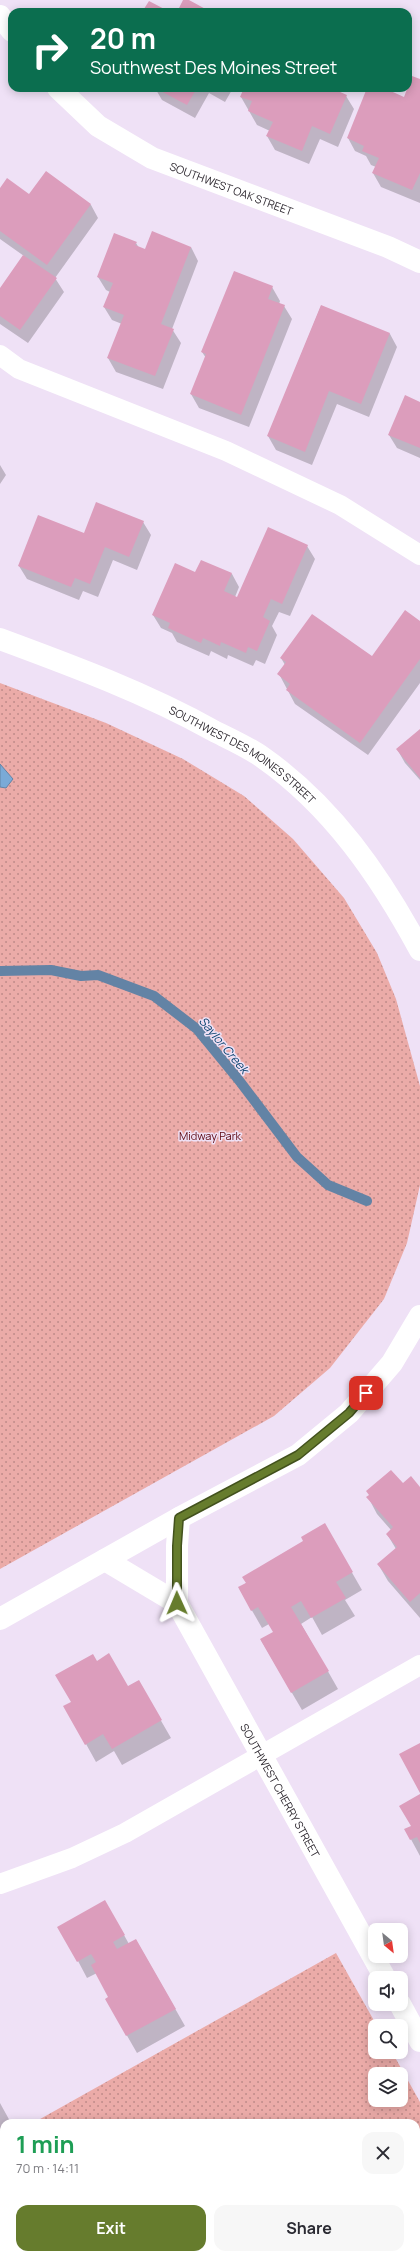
<!DOCTYPE html>
<html lang="en">
<head>
<meta charset="utf-8">
<style>
  :root { --surface:#fff; --page:#f7f7f7; --text:#2b2b33; --muted:#7c7c81; --accent:#667c2d }
  body { margin:0; font-family:Manrope,sans-serif; background:var(--page); color:var(--text); height:100vh; display:flex; flex-direction:column; font-size:15px; white-space:nowrap }
  * { box-sizing:border-box; margin:0 }
  p { font-size:13px; color:var(--muted) }
  .icon { flex:none; width:22px; height:22px; fill:none; stroke:currentColor; stroke-width:2; stroke-linecap:round; stroke-linejoin:round }
  .map { position:relative; flex:1; overflow:hidden }
  .details { position:absolute; left:0px; top:2119px; width:420px; height:140px; display:flex; flex-direction:column; background:var(--surface); border-radius:12px 12px 0 0; box-shadow:0 2px 10px #0003 }
  .details>* { flex:none }
  .hud { position:absolute; left:8px; top:8px; width:404px; height:84px; border-radius:12px; box-shadow:0 2px 10px #0003; background:#0b6e4f; color:#fff; overflow:hidden }
  .needle { width:26px; rotate:151deg }
  .tools { position:absolute; left:368px; top:1923px; display:grid; gap:8px }
  .tools a { display:grid; place-items:center; width:40px; height:40px; border-radius:8px; background:var(--surface); box-shadow:0 2px 10px #0003; font-size:20px }
  .pin { position:absolute; display:grid; place-items:center; width:34px; height:34px; color:#fff; margin:-17px; border-radius:8px; box-shadow:0 2px 6px #0006 }
  .me { position:absolute; width:44px; margin:-22px; rotate:359deg; stroke-linejoin:round; filter:drop-shadow(0 0 3px #0008) }
  .turn { display:flex; align-items:center; gap:14px; height:84px; padding:0 16px; font-size:18px }
  .turn .icon { width:52px; height:52px; stroke-width:2.5 }
  .turn b { display:block; font-size:28px; line-height:34px }
  .round { display:grid; place-items:center; flex:none; width:42px; height:42px; border-radius:12px; background:var(--page) }
  .summary { display:flex; align-items:center; justify-content:space-between; height:68px; padding:0 16px }
  h1 { font-size:24px; font-weight:700; line-height:30px; color:#1e9e55 }
  .cta { display:flex; gap:8px; margin-top:auto; padding:8px 16px }
  .cta a { flex:1; height:46px; border-radius:12px; background:var(--accent); color:#fff; font-size:16px; font-weight:700; line-height:46px; text-align:center }
  .cta a+a { background:var(--page); color:var(--text) }
  .map>svg:first-child { display:block }
</style>
</head>
<body>
<div class="map">
<svg width="420" height="2259" viewBox="0 0 420 2259">
  <defs>
    <pattern id="park-dots" width="8" height="8" patternUnits="userSpaceOnUse"><rect width="8" height="8" fill="#ebaba8"/><path d="M2 2h.1M6 6h.1" fill="none" stroke="#bf8b89" stroke-width="1.8" stroke-linecap="round"/></pattern>
  </defs>
  <rect width="100%" height="100%" fill="#efe1f6"/>
  <path fill="url(#park-dots)" fill-rule="evenodd" d="M0,683l106,40 77,36 61,37 49,43 51,59 33,55 19,46 24,87v99l-13,58 -23,56 -54,69 -56,48 -274,153z
    M336,1953l41,73h-2v26h17l28,50v45l-4,2v-26h-383zM375,2074h26v26h-26z
    M4,2140v115h224l-7,4h-221v-117z"/>
  <path fill="#7aaad7" stroke="#6383a5" d="M0,764l13,15 -7,9 -6,-1z"/>
  <path fill="#0003" d="M420,80v123l-39,-16 -8,-14 3,-6 -5,-2 -5,-9 -11,-5 -7,-13 21,-50h12l23,10z
    M155,88h78l-8,14 -16,-9 -14,25 -33,-18z
    M245,88h89l-1,2 13,6 8,13 -16,38 -18,-8 -11,25 -34,-14 -8,-14 3,-5 -13,-6 -16,-28z
    M46,172l45,33 7,13 -43,60 9,14 -36,51 -28,-19v-35l24,-33 -24,-17v-49l29,6z
    M136,243l3,5 7,3 45,-4 7,14 -26,68 9,14 -18,46 -47,-17 -8,-14 14,-34 -10,-4 -8,-13 6,-15 -4,-2 -8,-13z
    M272,287l8,14 -1,3 5,2 8,13 -43,108 -50,-19 -8,-14 15,-36 -4,-6z
    M321,306l69,28 7,13 -28,70 -32,-13 -25,61 -36,-15 -8,-14z
    M420,403v55l-23,-10 -8,-13z
    M0,465l6,10 -6,9z
    M143,522l8,13 -14,35 -24,-10 -15,37 -15,-6 -4,9 -52,-21 -8,-13 65,-32z
    M307,546l8,13 -25,57 -11,-4 -7,14 5,9 -12,29 -9,-4 -3,6 -25,-11 -1,4 -16,-8 -2,5 -32,-14 -5,-9 -11,-5 -8,-13 43,-41h36l7,13 -4,10 3,1z
    M420,622v61l-52,72 -73,-51 -16,-30 6,-9 -4,-7h91z
    M420,731v49l-15,-17 -8,-14z
    M403,1485l17,3v130l-32,-37 -10,-17 18,-15 -9,-15 4,-4 -14,-16 -9,-17z
    M324,1524l38,66 -17,10 10,16 -33,19 -10,-18 -11,7 37,65 -36,21 -41,-70 13,-8 -5,-8 -7,4 -23,-40 65,-47z
    M138,1681l33,57 -49,27 -8,-14 -18,11 -31,-56 7,-4 56,-15z
    M420,1795v61l-14,-26 6,-3z
    M115,1919l14,25 7,-4 49,86 -48,27 -31,-54 4,-2 -13,-24 -10,5 -9,-17z
    M0,2103l11,20h-7v7l-4,2z"/>
  <g fill="none" stroke-linecap="round" stroke-linejoin="round">
    <path stroke="#6383a5" stroke-width="10" d="M0,971l51,-1 30,6 17,-1 56,21 43,33 41,50 59,78 31,28 39,16"/>
  </g>
  <path fill="#dc9dbc" d="M183,0h6l22,12h-34z
    M149,1l21,11h-28z
    M412,76l8,3v94l-8,17 -40,-17 7,-15 -17,-7 2,-5 -17,-8 20,-50h17l20,9z
    M155,88h42l-10,17z
    M244,88h87l16,7 -17,39 -18,-8 -10,25 -36,-15 7,-14 -25,-11 4,-10 -12,-4z
    M46,171l45,33 -44,61 -47,-34v-43l7,-10 22,16z
    M152,231l39,16 -30,77 13,5 -19,47 -48,-18 17,-43 -21,-8 10,-24 -16,-6 17,-44 23,9 -2,3 10,4z
    M23,255l34,23 -37,52 -20,-14v-28z
    M234,271l39,15 -5,13 17,6 -44,110 -51,-21 16,-40 -5,-2z
    M321,305l69,28 -29,71 -32,-13 -24,61 -38,-16z
    M405,395l15,7v46l-32,-13z
    M96,502l48,19 -15,36 -24,-10 -15,37 -15,-6 -4,9 -53,-21 20,-51 46,18z
    M268,527l40,18 -26,59 -11,-5 -8,18 7,4 -13,30 -9,-4 -2,6 -25,-11 -1,4 -17,-8 -2,5 -33,-15 2,-5 -18,-8 23,-52 20,9 6,-12 31,13 -8,18 13,6z
    M405,610l15,11v38l-60,84 -74,-53 4,-6 -13,-10 9,-12 -6,-4 32,-44 60,42z
    M420,729v49l-24,-29z
    M391,1470l12,13 8,-7 9,11v106l-10,9 -33,-38 20,-17 -11,-13 7,-7 -27,-30 3,-2 -3,-4z
    M325,1523l28,49 -17,10 10,16 -35,20 -10,-17 -10,6 38,64 -38,22 -31,-54 13,-7 -15,-25 -7,4 -13,-24 8,-4 -4,-6 61,-36 -2,-4z
    M109,1653l19,33 11,-6 23,40 -50,29 -9,-15 -18,11 -22,-39 8,-4 -16,-27 38,-21 4,7z
    M420,1743v50l-21,-39z
    M420,1794v49l-3,-6 -7,3 -6,-11 7,-3 -12,-20z
    M105,1900l20,35 -12,7 4,7 19,-10 40,70 -50,27 -21,-37 3,-2 -17,-32 5,-3 -5,-8 -14,8 -20,-35z"/>
  <g fill="none" stroke-linecap="round" stroke-linejoin="round">
    <path stroke="#fff" stroke-width="20" d="M0,355l19,14 207,82 114,54 80,50
      M0,1884l72,-26 53,-25 295,-168"/>
    <g stroke="#fff" stroke-width="22">
      <path d="M0,16l12,15"/>
      <path id="s1" d="M58,88l40,38 54,32 236,89 32,15"/>
      <path id="s2" d="M0,639c73,27 146,54 214,92 16,8 34,16 48,26 70,49 118,119 158,193"/>
      <path d="M105,1560l72,43v-57l2,-28"/>
      <path id="s3" d="M177,1603l208,375"/>
      <path d="M0,1619l179,-101 119,-63 51,-42 43,-50 28,-47"/>
      <path d="M400,2004l20,37"/>
    </g>
    <path stroke="#fff" stroke-width="22" d="M416,2201l4,-2
      M311,2259l7,-4"/>
  </g>
  <g fill="none" stroke-linecap="round" stroke-linejoin="round">
    <defs>
      <path id="route" d="M177,1603v-57l2,-28 119,-63 51,-42 17,-20"/>
    </defs>
    <use href="#route" stroke="#42511d" stroke-width="10"/>
    <use href="#route" stroke="#667c2d" stroke-width="7"/>
  </g>
  <g text-anchor="middle" dominant-baseline="central" stroke-width="3" stroke-linejoin="round" paint-order="stroke">
    <g font-size="11" fill="#2e2930" stroke="#efe1f6">
      <text stroke="none"><textPath href="#s1" startOffset="203">SOUTHWEST OAK STREET</textPath></text>
      <text stroke="none"><textPath href="#s2" startOffset="270">SOUTHWEST DES MOINES STREET</textPath></text>
      <text stroke="none"><textPath href="#s3" startOffset="214">SOUTHWEST CHERRY STREET</textPath></text>
    </g>
    <g font-size="11" fill="#5b0711" stroke="#efe1f6">
      <text x="210" y="1135">Midway Park</text>
    </g>
    <g font-size="12" font-style="italic" fill="#0d446f" stroke="#efe1f6">
      <text transform="translate(224 1045) rotate(50)">Saylor Creek</text>
    </g>
  </g>
</svg>
<div class="tools">
<a><svg class="needle" viewBox="-14 -14 28 28"><path d="M0-13l5 13h-10z" fill="#e53935"/><path d="M0 13l5-13h-10z" fill="#7c7c81"/></svg></a>
<a><svg class="icon" aria-label="sound" viewBox="0 0 24 24"><path d="M4 9h4l5-4v14l-5-4H4zM17 9q2 3 0 6"/></svg></a>
<a><svg class="icon" aria-label="search" viewBox="0 0 24 24"><circle cx="10" cy="10" r="6"/><path d="M15 15l6 6"/></svg></a>
<a><svg class="icon" aria-label="layers" viewBox="0 0 24 24"><path d="M12 4l9 5-9 5-9-5zM3 14l9 5 9-5"/></svg></a>
</div>
<div class="pin" style="left:366px;top:1393px;background:#d93025"><svg class="icon" aria-label="arrive" viewBox="0 0 24 24"><path d="M6 21V4h12l-3 4 3 4H6"/></svg></div>
<svg class="me" style="left:177px;top:1603px" viewBox="-20 -20 40 40"><path d="M0-17L14 15 0 8-14 15z" fill="#667c2d" stroke="#fff" stroke-width="4"/></svg>
<div class="hud">
<div class="turn"><svg class="icon" aria-label="right" viewBox="0 0 24 24"><path d="M7 20v-9h11M14 6l5 5-5 5"/></svg><div><b>20 m</b>Southwest Des Moines Street</div></div>
</div>
<section class="details">
<div class="summary"><div><h1>1 min</h1><p>70 m · 14:11</p></div><a class="round"><svg class="icon" aria-label="close" viewBox="0 0 24 24"><path d="M6 6l12 12M18 6L6 18"/></svg></a></div>
<div class="cta"><a>Exit</a><a>Share</a></div>
</section>
</div>
</body>
</html>
